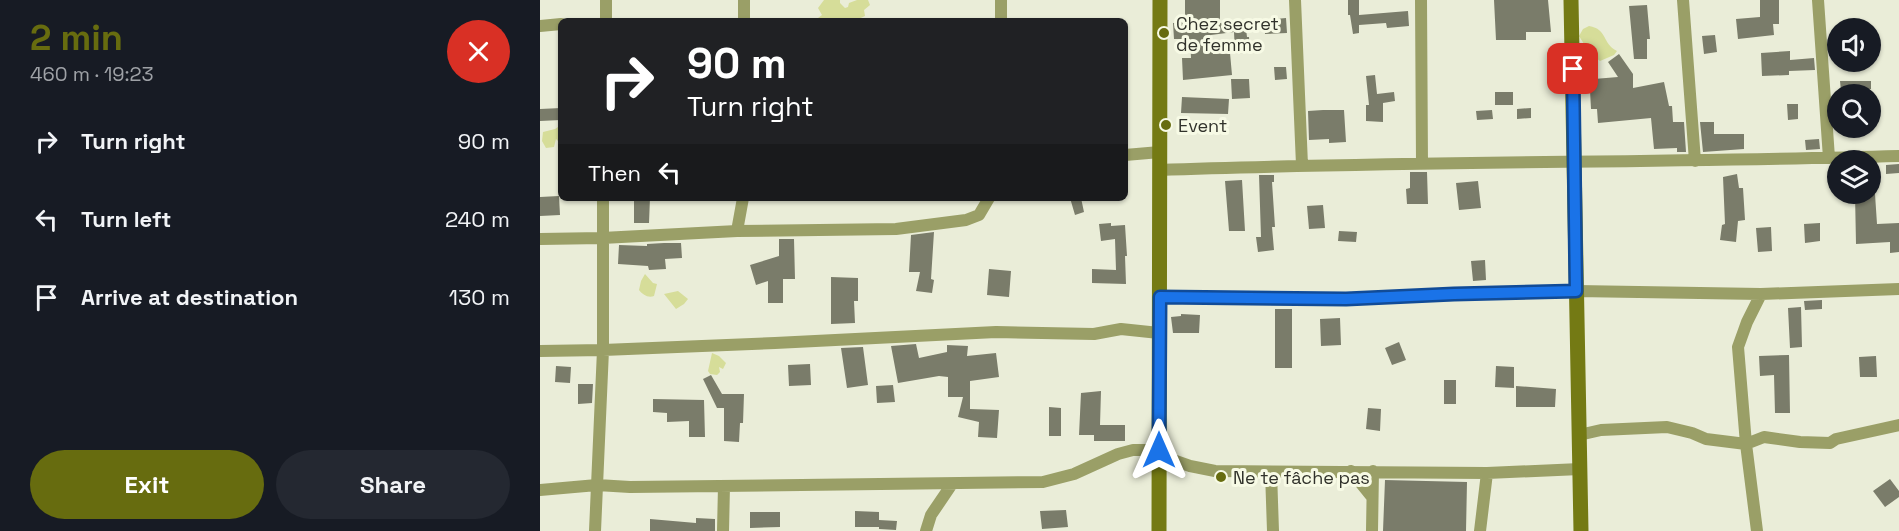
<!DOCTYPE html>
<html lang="en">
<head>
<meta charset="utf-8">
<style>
  :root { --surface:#171b24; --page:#242831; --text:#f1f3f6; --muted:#9ea1a6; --accent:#676c0f }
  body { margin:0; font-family:"Space Grotesk",sans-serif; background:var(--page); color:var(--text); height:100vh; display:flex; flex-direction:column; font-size:22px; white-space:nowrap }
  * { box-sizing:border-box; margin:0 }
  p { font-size:20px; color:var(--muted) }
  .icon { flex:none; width:33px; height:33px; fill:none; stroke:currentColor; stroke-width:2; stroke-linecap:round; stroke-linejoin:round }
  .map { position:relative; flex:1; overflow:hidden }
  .panel { display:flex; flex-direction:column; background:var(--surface); width:540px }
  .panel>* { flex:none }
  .top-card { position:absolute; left:18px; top:18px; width:570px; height:183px; border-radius:9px; box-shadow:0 2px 4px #0004; background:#202124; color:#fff; overflow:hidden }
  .controls { position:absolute; left:1287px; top:18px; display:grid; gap:12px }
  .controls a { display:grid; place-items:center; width:54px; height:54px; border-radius:50%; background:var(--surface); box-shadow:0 2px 4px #0004; font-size:30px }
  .pin { position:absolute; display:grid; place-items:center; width:51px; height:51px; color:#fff; margin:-26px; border-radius:12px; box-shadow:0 3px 9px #0006 }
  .me { position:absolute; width:66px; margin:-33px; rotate:0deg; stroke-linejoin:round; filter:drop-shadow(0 0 4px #0008) }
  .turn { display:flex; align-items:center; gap:21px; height:126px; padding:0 30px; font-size:27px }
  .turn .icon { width:78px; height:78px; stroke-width:2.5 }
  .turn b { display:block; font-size:42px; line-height:51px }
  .then { display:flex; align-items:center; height:57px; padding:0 30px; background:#0003; gap:12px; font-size:22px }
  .round { display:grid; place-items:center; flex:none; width:63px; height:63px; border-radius:32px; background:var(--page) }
  .summary { display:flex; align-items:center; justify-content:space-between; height:102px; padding:0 30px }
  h1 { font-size:36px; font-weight:800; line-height:45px; color:var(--accent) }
  .action { display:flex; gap:12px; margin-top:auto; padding:12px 30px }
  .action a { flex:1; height:69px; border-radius:36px; background:var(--accent); color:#fff; font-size:24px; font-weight:800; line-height:69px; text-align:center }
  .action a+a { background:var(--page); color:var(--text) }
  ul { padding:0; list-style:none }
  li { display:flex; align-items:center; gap:18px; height:78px; padding:0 30px }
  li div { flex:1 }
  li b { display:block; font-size:22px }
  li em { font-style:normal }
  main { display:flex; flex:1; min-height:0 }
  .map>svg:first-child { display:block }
</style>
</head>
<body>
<main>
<section class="panel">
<div class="summary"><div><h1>2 min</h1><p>460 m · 19:23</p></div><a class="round" style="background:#d93025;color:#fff"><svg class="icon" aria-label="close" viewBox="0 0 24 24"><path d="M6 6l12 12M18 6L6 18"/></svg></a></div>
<ul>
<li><svg class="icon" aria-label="right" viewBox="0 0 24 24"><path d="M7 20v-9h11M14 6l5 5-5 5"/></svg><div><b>Turn right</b></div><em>90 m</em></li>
<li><svg class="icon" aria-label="left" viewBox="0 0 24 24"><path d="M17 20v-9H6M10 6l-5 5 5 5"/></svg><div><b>Turn left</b></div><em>240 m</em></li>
<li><svg class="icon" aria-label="arrive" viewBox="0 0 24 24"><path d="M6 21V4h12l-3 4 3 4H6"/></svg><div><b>Arrive at destination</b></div><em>130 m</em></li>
</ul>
<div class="action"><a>Exit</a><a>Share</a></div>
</section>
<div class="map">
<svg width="1359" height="531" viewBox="0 0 1359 531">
  <rect width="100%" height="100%" fill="#eaedd8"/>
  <path fill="#d6dd99" d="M284,0h16v3l5,5 3,-1 1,-4 8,-3h11l2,5 -6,5 1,6c-15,8 -34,5 -51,5l8,-6 -4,-7z
    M1049,26c19,3 13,18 28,25l-3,4 -14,6 -11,-9 -10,-16 4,-7z
    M21,125v15l-3,1 -2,-2 -2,8 -8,1 -4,-7 1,-9 12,-3z
    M105,274l8,9 4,1 -3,12c-6,2 -11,-1 -15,-6l2,-9z
    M138,291l10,8 -4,5 -8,5 -12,-15z
    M172,353l7,3 7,7 -3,6 -4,-2 1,5 -3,3 -7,-1 -2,-3z"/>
  <path fill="#7a7c6a" d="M645,0h35v23l25,-2 2,16h2l1,16 -15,1 -1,-22 -23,3 2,19 17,-1 2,22 -49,5 -1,-22h9l-1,-19h-16l-1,-16 12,-1z
    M808,0h11v15l49,-4 1,15 -22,2 -1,-5 -27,2v8l-6,1 -3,-19h-2z
    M954,0h54l3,32h-25v8h-30z
    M1220,0h19v24h-6l1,11 -36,4 -2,-20 24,-2z
    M1107,5l3,34h-3v20h-13l-5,-53z
    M746,18l1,15 -22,1 -1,-14z
    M1175,35l2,17 -13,2 -2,-18z
    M1250,51v9l24,-2 1,12 -26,1v4l-27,1 -1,-23z
    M1079,54l14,20v14l31,-6 5,24h3l1,16h11l2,30h-9v-4l-23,1 -3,-31 -53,5 -1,-14h-6l-1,-19h-8v-10l36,-3 -10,-15z
    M734,67h12l1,12 -12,1z
    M835,75l2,19 17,-2 1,9 -12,2v19l-17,-1v-16h3l-3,-29z
    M691,79h18l1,19 -18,1z
    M1300,81h31v8l-30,2z
    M955,92h18v13h-18z
    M642,97l47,2 -1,15 -47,-1z
    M1247,104h11v15l-10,1z
    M21,108v12l-21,1v-12z
    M991,108v10l-14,1v-10z
    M783,110h21l2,32 -17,1v-4l-20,1 -1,-29z
    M952,110l1,9 -16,1 -1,-9z
    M1160,122h14v12h30v15l-41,3z
    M1279,139l1,10 -14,1 -1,-10z
    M1359,164v9l-13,1v-9z
    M870,172h17l1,32h-21l-1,-15 4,-1z
    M1197,174l2,14h4l2,32 -7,1 -2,21 -16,-2 2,-15 3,-1 -2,-47z
    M719,175h15v7h-2l3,45h-3l2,23 -16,2 -2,-15h5z
    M702,180l3,51h-16l-4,-50z
    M938,181l3,27 -22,2 -3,-27z
    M1315,194h20l2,30 22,-1v29l-9,1v-11l-34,2z
    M19,196l1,19 -20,1v-19z
    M94,198h16l-1,25h-15z
    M530,198h11l3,14 -9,3z
    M783,205l2,23 -16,1 -2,-23z
    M571,223v3l14,-1 2,31h-2l1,28 -34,-1v-14l24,1 -1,-31 -14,2 -2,-17z
    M1280,223v18l-15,2 -1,-19z
    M1231,227l1,24 -14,1 -2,-24z
    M799,231l18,1 -1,10 -18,-1z
    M394,232l-3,47 3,1 -2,13 -16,-2 4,-19h-11l2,-37z
    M239,239h15l1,40h-12v24h-15v-22l-12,4 -6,-20 29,-9z
    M124,243h17l1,15 -17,1 1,10 -17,1 -1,-4 -30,-2 1,-19 28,1v-2z
    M945,260l1,20 -13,1 -2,-20z
    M449,269l22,2 -2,26 -22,-2z
    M291,277l27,1v23h-4l1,22 -24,1z
    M1282,300v9l-17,1 -1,-9z
    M1261,307l1,40 -12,1 -2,-40z
    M735,309h17v59h-17z
    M641,314l19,1 -1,18h-26l-2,-16 10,-1z
    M800,318l1,27 -20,1 -1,-27z
    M859,342l7,18 -14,5 -7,-17z
    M376,344l3,14 28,-6v-7l21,1 -1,10 29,-3 3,24 -29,4v28l29,1 -2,28 -19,-1 1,-15 -21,-5 5,-20h-15v-20l-9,-1 -41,7 -7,-37z
    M323,347l5,38 -21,3 -6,-40z
    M1249,355l1,58h-15l-1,-38 -14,1 -1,-20z
    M1336,356l1,21h-17l-1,-20z
    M270,364l1,21 -22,1 -1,-21z
    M16,366l15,1 -1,16 -15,-1z
    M956,366l18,1v21l-19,-1z
    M171,375l11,19h22l-1,29h-3l-1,19 -15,-1v-33h-7l-14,-29z
    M904,380h12v24h-12z
    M38,384h15l-1,19 -14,1z
    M353,385l2,17 -18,1 -1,-17z
    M976,386l40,3 -1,18h-39z
    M561,391l-1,34h25v16h-31v-6h-15l2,-42z
    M113,399l51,1 1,37h-16v-16l-22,1v-9l-14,-1z
    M509,407l12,1v28h-12z
    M828,408l13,1 -1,22 -14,-2z
    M1350,479l9,12v6l-14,10 -12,-16z
    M845,480l82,2 -1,49h-83z
    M526,510l2,17 -26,2 -2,-18z
    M315,511l24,1v15h-24z
    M210,512h30v15l-30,1z
    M156,518l19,1v12h-65v-12l46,4z
    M339,520l18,1 -1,9 -17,-1z"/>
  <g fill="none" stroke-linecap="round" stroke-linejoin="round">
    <path stroke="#9a9f67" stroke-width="12" d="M66,0v21
      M461,0v21
      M755,0l7,165
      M881,0l1,163
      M1143,0l12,161
      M1278,0l11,158
      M204,21v-21
      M0,26l21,-2
      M585,155l35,-3
      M619,170c247,-9 493,-7 740,-14
      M197,231l6,-33
      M0,239l62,-1 135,-7 159,-2 70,-9 13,-5 10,-17
      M619,297l187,2 108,-5 123,-3 184,3 138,-5
      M0,351l63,-1 172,-7 221,-11 98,2 27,-5 38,4
      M1039,435l22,-5 66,-3 25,6 14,6 40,5 18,-7 36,5 30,1 6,-4 63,-14
      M811,471l21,26
      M731,472l2,59
      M0,490l57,-5 33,2 413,-5 31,-8 44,-20 15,-4h26l11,9 20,7 25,5 272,2 93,-4
      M55,531l8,-181v-152
      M183,531l1,-45
      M386,531l5,-16 21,-31
      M832,531l1,-60
      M940,531l7,-58
      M1217,531l-11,-87 -8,-97 9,-25 14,-28"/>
    <path stroke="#747a14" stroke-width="15" d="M1031,0l10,531
      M619,531l1,-531"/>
  </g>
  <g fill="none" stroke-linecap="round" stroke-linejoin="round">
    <defs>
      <path id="route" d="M619,450l1,-153 186,2 108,-5 122,-3 -3,-222"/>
    </defs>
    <use href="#route" stroke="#114b97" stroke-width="15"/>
    <use href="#route" stroke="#1a73e8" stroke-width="10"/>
  </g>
  <g fill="#676c0f" stroke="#f7fae5" stroke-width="2">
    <circle cx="624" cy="33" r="6"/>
    <circle cx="626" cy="125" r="6"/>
    <circle cx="681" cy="477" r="6"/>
  </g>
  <g text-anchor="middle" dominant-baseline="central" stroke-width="6" stroke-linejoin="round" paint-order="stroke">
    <g font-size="18" fill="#31322b" stroke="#f7fae5" text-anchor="start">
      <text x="636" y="23">Chez secret<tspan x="636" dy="21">de femme</tspan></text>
      <text x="638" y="125">Event</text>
      <text x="693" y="477">Ne te fâche pas</text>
    </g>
  </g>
</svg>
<div class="controls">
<a><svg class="icon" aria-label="sound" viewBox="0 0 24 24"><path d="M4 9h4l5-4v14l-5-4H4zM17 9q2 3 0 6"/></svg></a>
<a><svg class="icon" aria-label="search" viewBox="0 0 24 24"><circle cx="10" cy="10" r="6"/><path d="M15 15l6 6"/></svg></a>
<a><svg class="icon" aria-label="layers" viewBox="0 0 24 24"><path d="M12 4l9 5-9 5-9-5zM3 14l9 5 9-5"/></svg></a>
</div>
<div class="pin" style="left:1033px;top:69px;background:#d93025"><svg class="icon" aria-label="arrive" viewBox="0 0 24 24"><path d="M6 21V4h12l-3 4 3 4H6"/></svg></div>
<svg class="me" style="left:619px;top:450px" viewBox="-20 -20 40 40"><path d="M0-17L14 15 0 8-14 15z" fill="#1a73e8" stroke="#fff" stroke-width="4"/></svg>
<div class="top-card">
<div class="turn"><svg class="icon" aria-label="right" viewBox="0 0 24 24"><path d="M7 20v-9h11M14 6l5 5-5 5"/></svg><div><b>90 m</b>Turn right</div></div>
<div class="then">Then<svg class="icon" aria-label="left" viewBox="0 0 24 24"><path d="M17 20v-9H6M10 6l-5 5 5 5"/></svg></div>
</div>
</div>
</main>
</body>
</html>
